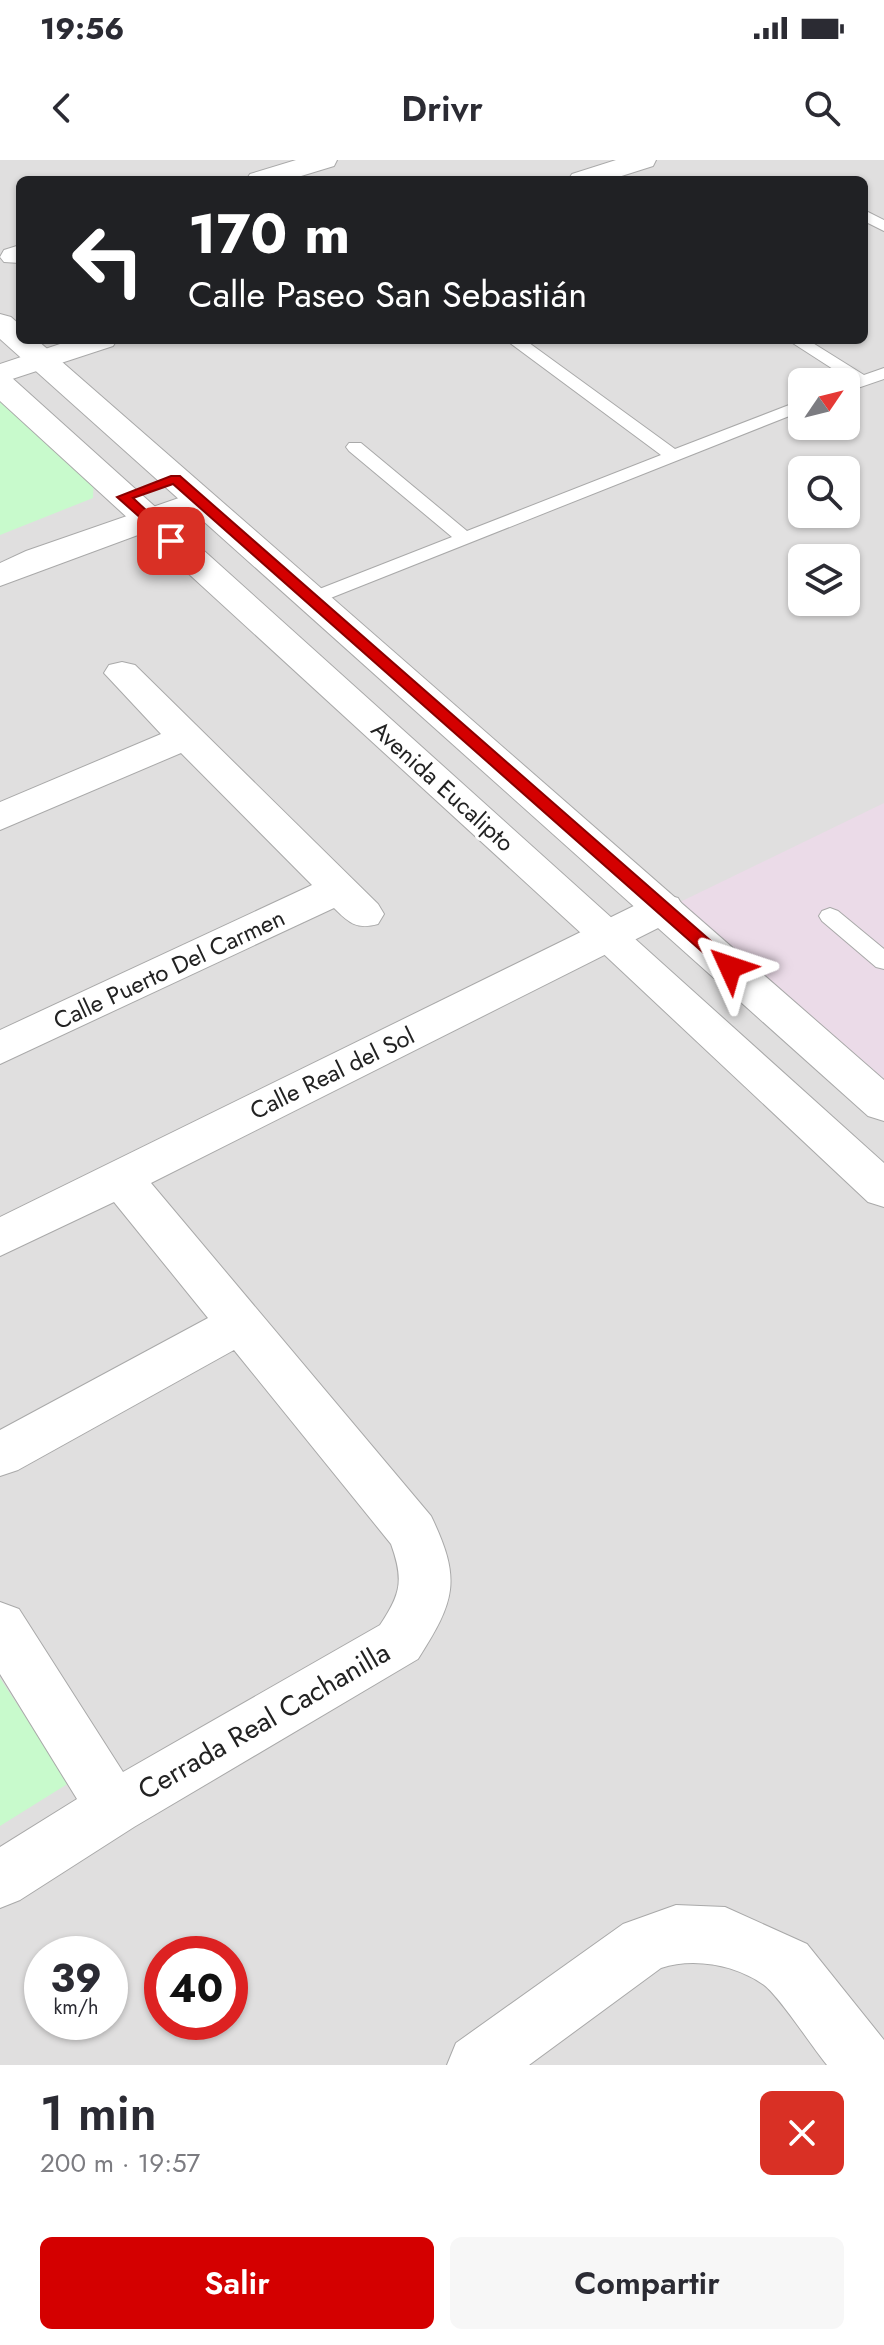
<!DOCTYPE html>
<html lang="es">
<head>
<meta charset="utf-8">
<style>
  :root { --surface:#fff; --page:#f7f7f7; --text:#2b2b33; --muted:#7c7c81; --accent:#d40000 }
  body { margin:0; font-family:Jost,sans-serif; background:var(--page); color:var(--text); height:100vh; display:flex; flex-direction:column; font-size:30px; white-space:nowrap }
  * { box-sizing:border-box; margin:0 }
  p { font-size:26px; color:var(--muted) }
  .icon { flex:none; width:44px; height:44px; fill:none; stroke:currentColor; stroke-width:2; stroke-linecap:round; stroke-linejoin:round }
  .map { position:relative; height:1905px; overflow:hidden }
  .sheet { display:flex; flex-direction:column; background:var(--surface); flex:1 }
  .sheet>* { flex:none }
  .hud { position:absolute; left:16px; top:16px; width:852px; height:168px; border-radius:12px; box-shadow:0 2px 6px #0004; background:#202124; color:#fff; overflow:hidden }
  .needle { width:52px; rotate:55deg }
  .buttons { position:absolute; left:788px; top:208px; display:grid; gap:16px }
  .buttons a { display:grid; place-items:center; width:72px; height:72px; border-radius:12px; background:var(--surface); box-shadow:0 2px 6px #0004; font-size:40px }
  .speed { position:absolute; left:24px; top:1776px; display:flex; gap:16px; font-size:40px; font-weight:700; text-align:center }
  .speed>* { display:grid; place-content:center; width:104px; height:104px; border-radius:50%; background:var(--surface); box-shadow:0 2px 6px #0004; line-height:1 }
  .speed small { font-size:20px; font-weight:400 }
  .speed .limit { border:12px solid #d22; background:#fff; color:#111 }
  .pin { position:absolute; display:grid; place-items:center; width:68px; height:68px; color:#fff; margin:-34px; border-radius:16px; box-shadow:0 4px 12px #0006 }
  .me { position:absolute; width:88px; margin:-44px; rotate:312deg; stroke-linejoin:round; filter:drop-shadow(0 0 6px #0008) }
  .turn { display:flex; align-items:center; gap:28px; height:168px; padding:0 40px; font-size:36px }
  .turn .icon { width:104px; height:104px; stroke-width:2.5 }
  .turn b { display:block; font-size:56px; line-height:68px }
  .round { display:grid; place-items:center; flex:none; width:84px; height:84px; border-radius:12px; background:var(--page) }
  .summary { display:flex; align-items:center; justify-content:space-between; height:136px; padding:0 40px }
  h1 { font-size:48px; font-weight:600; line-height:60px }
  .cta { display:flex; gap:16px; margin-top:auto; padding:16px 40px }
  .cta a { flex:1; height:92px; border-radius:12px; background:var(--accent); color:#fff; font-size:32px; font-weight:600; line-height:92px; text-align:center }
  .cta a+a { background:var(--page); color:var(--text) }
  .status { display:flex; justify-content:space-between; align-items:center; height:56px; padding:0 40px; background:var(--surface); direction:ltr }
  .status svg { height:22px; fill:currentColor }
  header { display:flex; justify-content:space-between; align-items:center; height:104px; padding:0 40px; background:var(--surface); font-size:36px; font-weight:600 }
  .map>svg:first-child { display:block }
</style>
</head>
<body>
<div class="status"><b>19:56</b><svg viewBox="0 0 49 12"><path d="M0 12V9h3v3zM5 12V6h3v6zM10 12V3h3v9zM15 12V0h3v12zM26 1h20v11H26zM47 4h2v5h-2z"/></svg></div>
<header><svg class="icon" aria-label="back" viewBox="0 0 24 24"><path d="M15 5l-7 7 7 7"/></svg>Drivr<svg class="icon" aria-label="search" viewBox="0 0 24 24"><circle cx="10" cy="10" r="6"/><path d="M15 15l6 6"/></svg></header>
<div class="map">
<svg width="884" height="1905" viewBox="0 0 884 1905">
  <rect width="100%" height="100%" fill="#f2efe9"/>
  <path fill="#e0dfdf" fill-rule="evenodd" d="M0,0h884v1905h-884zM20,20h844v160h-844zM802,222h44v44h-44zM802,310h44v44h-44zM802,398h44v44h-44zM42,1794h68v68h-68zM162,1794h68v68h-68z"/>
  <path fill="#ebdbe8" d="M884,643v276l-204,-177z"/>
  <path fill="#c8facc" d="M0,234l94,81 -1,23 -93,37z
    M0,1518l69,105 -69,43z"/>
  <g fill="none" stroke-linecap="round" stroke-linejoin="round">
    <defs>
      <path id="service" d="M864,50l20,10v11l-20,-10z
        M506,180h19l150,109 127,-49v11l-484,192h-14l-3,-4 3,-4 148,-58 -103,-86 -3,-4 3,-4h12l106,88 194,-76z
        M788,180h20l56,35 20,-7v11l-38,13v-10l4,-2z
        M830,748l8,3 46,38v20l-8,-2 -54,-46 -3,-5 3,-5z"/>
      <path id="minor" d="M296,0h41l-3,6 -46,14h-42l4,-6z
        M616,0h40l-3,6 -44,14h-41l4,-6z
        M20,85v18l-16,-1 -4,-5 4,-7z
        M72,180h45l-4,6 -113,37v-19z
        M199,331l12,3 5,7 -5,7 -211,78v-23l26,-12z
        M122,502l13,3 243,239 6,10 -6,10c-21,6 -29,-1 -44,-16l-334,156v-34l312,-145 -131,-132 -181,77v-28l161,-68 -57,-61 5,-8z
        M664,734l14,4 6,10 -6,10 -527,265 280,333c31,64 24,85 -13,143l-284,168 -114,73 -20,8v-61l77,-48 -77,-125v-72l19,7 104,163 257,-147c21,-31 24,-45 11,-81l-157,-194 -216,120 -18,6v-46l208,-112 -94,-116 -114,54v-39l650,-319z
        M676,1745l49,2 82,37 77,96v25h-57c-15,-18 -47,-68 -63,-80 -28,-20 -70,-28 -103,-17l-132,97h-82l9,-22 167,-119z"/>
      <path id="tertiary" d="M0,154l11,3 9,8v15h17l847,740v41l-16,-5 -868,-777z
        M0,215l11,2 873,786v44l-16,-5 -274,-257 -594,-544z"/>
    </defs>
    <use href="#service" stroke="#a9a9a9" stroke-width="2"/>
    <use href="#minor" stroke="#a9a9a9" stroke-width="2"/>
    <use href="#tertiary" stroke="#a9a9a9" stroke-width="2"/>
    <use href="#service" fill="#fff" fill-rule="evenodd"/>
    <use href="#minor" fill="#fff" fill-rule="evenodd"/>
    <use href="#tertiary" fill="#fff" fill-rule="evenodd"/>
  </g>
  <path fill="#d40000" stroke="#8a0000" stroke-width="2" d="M171,316h9l556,487 3,4 -3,4h-12l-551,-487 -40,14 43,40v6l-5,1 -54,-48z"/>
  <g text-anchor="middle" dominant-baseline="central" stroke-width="6" stroke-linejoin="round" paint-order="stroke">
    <g font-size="24" fill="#222" stroke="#fff">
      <text transform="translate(443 626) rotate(42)">Avenida Eucalipto</text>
      <text transform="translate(169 809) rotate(-25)">Calle Puerto Del Carmen</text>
      <text transform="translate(332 913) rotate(-26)">Calle Real del Sol</text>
    </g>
    <g font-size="28" fill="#222" stroke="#fff">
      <text transform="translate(264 1561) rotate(-30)">Cerrada Real Cachanilla</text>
    </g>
  </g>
</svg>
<div class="buttons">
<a><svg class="needle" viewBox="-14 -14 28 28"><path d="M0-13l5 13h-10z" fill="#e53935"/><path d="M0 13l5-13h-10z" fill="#7c7c81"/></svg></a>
<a><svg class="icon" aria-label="search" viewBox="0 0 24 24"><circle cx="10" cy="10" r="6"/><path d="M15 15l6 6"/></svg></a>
<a><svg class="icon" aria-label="layers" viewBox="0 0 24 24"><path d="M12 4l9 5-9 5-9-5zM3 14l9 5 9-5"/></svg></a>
</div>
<div class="speed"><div>39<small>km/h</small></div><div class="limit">40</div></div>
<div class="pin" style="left:171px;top:381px;background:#d93025"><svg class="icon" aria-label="arrive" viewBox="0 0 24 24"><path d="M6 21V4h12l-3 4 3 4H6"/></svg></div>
<svg class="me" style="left:730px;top:807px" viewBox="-20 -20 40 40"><path d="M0-17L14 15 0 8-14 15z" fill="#d40000" stroke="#fff" stroke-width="4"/></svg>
<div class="hud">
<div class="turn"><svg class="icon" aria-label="left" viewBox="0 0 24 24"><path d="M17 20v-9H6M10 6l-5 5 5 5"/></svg><div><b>170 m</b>Calle Paseo San Sebastián</div></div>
</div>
</div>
<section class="sheet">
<div class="summary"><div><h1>1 min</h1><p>200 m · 19:57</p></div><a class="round" style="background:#d93025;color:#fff"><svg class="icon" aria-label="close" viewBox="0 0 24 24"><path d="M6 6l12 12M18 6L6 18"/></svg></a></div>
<div class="cta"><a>Salir</a><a>Compartir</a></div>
</section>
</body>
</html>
